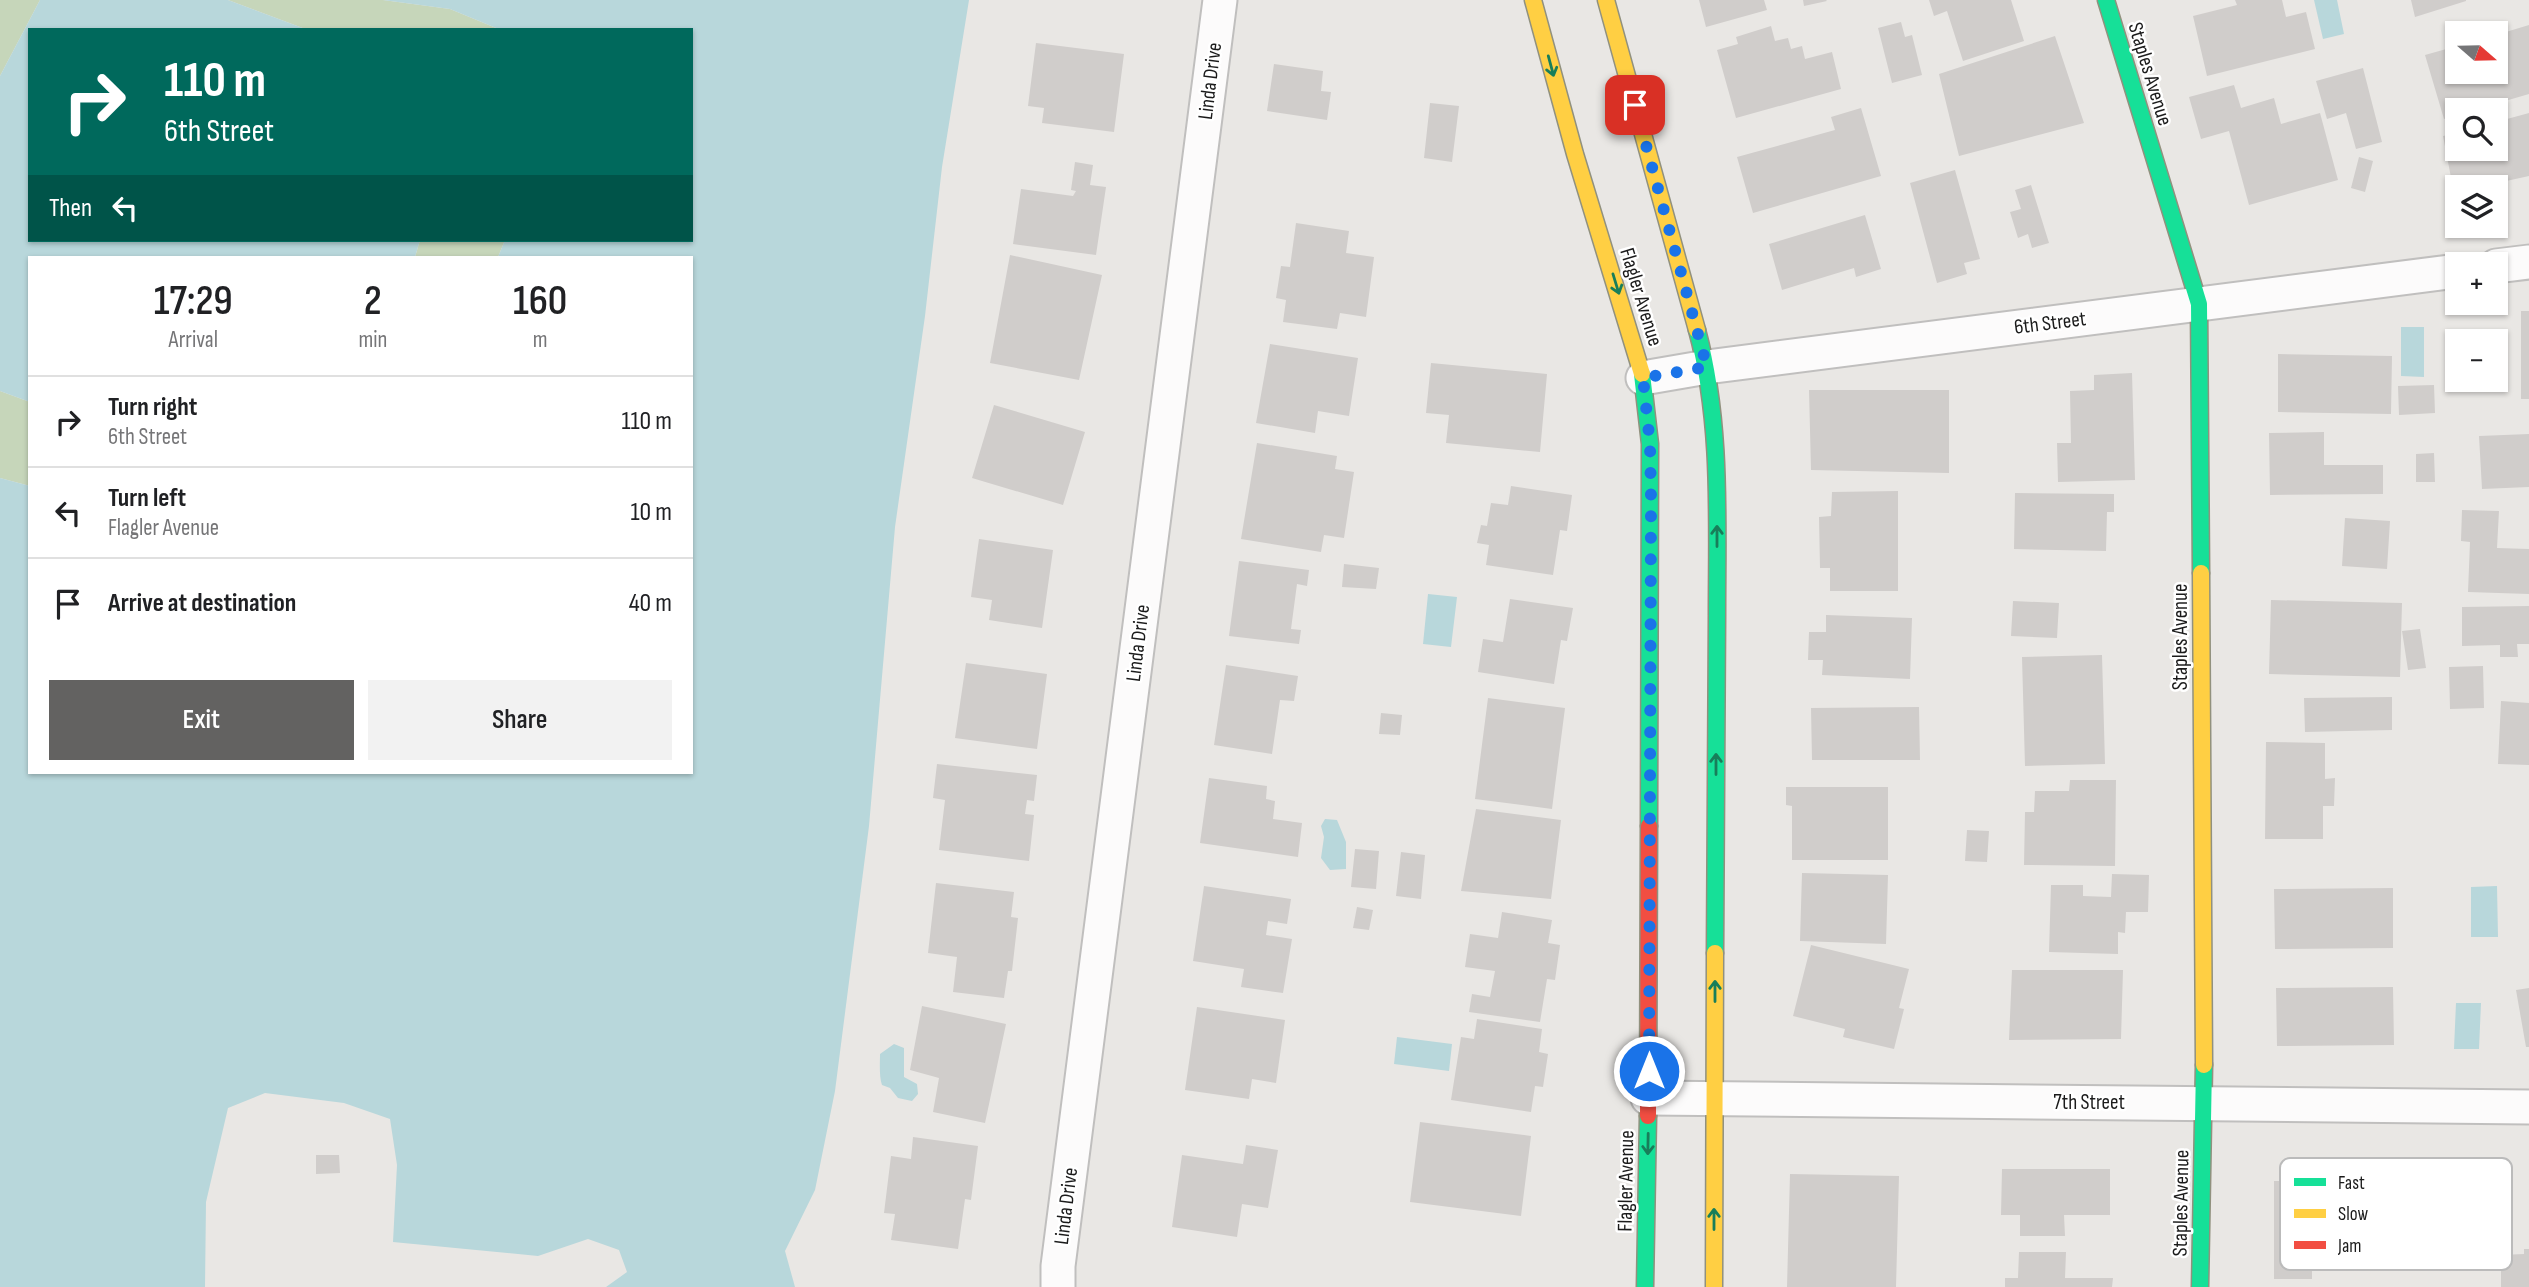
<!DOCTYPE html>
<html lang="en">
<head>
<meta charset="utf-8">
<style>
  :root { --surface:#fff; --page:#f2f2f2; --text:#202124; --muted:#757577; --line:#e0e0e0; --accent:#636261 }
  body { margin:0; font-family:"Sofia Sans Condensed",sans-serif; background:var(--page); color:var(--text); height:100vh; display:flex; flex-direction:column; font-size:26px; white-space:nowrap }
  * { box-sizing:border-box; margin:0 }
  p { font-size:23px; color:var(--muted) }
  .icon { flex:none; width:38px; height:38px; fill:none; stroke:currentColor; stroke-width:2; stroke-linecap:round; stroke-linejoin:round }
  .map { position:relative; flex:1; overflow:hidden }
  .drawer { position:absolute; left:28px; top:256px; width:665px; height:518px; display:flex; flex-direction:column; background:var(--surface); border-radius:0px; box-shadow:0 2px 5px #0004 }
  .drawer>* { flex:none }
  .guide { position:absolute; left:28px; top:28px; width:665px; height:214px; border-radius:0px; box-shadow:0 2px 5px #0004; background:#00695c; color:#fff; overflow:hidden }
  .needle { width:46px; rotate:110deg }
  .controls { position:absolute; left:2445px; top:21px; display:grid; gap:14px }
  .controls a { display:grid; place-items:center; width:63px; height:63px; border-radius:0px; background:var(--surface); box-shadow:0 2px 5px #0004; font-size:35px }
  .pin { position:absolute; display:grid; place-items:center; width:60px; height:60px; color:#fff; margin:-30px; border-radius:14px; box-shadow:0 4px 10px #0006 }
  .me { position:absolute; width:77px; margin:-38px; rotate:0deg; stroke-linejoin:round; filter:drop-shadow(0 0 5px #0008) }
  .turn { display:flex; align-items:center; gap:24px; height:147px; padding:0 21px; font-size:32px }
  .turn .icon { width:91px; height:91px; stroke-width:2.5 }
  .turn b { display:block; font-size:49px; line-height:60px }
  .then { display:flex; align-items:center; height:66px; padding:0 21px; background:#0003; gap:14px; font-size:26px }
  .eta { display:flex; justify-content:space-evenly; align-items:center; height:119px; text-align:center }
  .eta b { font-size:42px; font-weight:600; line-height:49px }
  .primary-button { display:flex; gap:14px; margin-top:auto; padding:14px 21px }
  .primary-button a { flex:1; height:80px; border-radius:0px; background:var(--accent); color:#fff; font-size:28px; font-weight:600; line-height:80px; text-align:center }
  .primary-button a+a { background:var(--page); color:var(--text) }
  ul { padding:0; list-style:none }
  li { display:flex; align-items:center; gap:21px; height:91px; padding:0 21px; border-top:2px solid var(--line) }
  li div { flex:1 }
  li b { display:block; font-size:26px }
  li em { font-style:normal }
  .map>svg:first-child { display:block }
</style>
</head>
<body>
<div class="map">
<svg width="2529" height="1287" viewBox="0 0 2529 1287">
  <rect width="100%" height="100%" fill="#e9e7e4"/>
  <path fill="#c6d6ba" d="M0,0h40l-40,76z
    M228,0h155l67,9 51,21h-193z
    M420,240h85l-7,17h-83z
    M0,391l30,11v84l-30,-8z"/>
  <path fill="#b8d7db" d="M40,0h188l80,30h-278v210h390l-5,17h-385v145l-30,-11v-315z
    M383,0h586l-27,167 -17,149 -30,211 -26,299 -34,265 -20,99 -30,61 10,36h-189l21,-15 -8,-22 -31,-11 -50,17 -145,-14 4,-77 -7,-46 -46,-16 -79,-10 -37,15 -22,94 -1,85h-205v-809l30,8v286h661v-515h-193l7,-17h186v-210h-190l-51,-21z
    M2314,0h23l7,34 -21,5z
    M2401,327h23v50l-23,-1z
    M1428,594l29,3 -6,50 -28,-3z
    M1325,819l12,1 9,22v27l-16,1 -9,-12 3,-21 -3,-11z
    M2497,886l1,51h-27v-50z
    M2456,1003h25l-2,46h-25z
    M1397,1037l55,7 -3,27 -55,-7z
    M894,1044l10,4v29l13,7 1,10 -6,7 -14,-3 -8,-10 -8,-3c-3,-8 -2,-22 -2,-31z"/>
  <path fill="#d0cdcb" d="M1699,0h65l3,10 -61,17z
    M1803,0h23l1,1 -23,5z
    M1929,0h82l13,41 -61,20 -16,-50 -13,5z
    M2235,0h47l4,17 20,-5 9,37 -108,27 -14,-60 44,-11z
    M2411,0h55v1l-51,16z
    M1901,22l4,15 7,-2 10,40 -30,8 -14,-55z
    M2529,25v69l-55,16h-17v5l-13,4 -19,-64 32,-9v26h39v-37z
    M1771,26l4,15 13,-3 3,11 11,-3 3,13 27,-7 9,37 -105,29 -19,-68 21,-6 -2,-7z
    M2055,36l29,87 -125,33 -20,-82z
    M1036,43l88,11 -10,78 -72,-9 2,-15 -16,-2z
    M1274,64l49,7 -2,20 10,1 -4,28 -60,-9z
    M2363,68l19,74 -26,7 -10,-36 -19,6 -11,-38z
    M2234,85l7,23 33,-10 7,26 39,-11 18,67 -89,25 -20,-74 -28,8 -12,-42z
    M1430,103l29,3 -7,56 -28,-4z
    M1861,108l20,68 -128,37 -16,-56 98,-27 -4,-13z
    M2529,113v63l-50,11h-22v5l-3,1 -11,-57 14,-3v16h39v-27z
    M2359,157l14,4 -8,31 -14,-4z
    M1075,162l18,3 -3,20 16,2 -10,68 -83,-11 8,-55 52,7 3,-5 -5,-1z
    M1955,170l25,89 -16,4 3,11 -30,9 -27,-100z
    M2031,185l18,58 -17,5 -4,-14 -10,4 -8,-26 11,-3 -6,-19z
    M1865,215l16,54 -25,8 -2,-9 -72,22 -13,-46z
    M1296,223l53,8 -3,22 28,4 -8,60 -26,-4 -3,16 -54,-7 3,-22 -10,-2 5,-32 9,1z
    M1010,255l92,20 -23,105 -89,-17z
    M2521,311h8v88h-8z
    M1270,344l88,14 -9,58 -31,-5 -3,22 -59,-10z
    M2278,354l114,2 -1,58 -113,-2z
    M1431,363l116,11 -7,78 -94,-9 3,-28 -23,-2z
    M2132,373l3,107 -77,2 -1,-39h14l-1,-52 24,-1v-15z
    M2434,385l1,28 -36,2 -1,-29z
    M1809,390h140v83l-138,-3z
    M994,405l91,27 -22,73 -91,-27z
    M2324,432v33h59v29l-113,1 -1,-62z
    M2529,434v53l-47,2 -3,-53z
    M1257,443l80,13 -2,13 19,3 -10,66 -20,-3 -3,17 -80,-13z
    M2434,453l1,29h-19v-28z
    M1511,486l61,9 -5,36 -7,-1 -7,45 -67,-10 3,-20 -12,-2 4,-18 6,1 4,-23 17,2z
    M1898,491v100h-68v-23h-10l-1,-51 12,-1 1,-24z
    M2015,493l99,1v18h-7l-1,39 -92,-2z
    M2462,510l37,1 -2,37 32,1v45l-61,-2 2,-50 -9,-1z
    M2345,518l45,3 -3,48 -45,-3z
    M979,539l74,11 -11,78 -53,-8 3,-20 -21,-3z
    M1239,561l70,9 -2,16 -10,-2 -6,45 10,1 -2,14 -70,-8z
    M1344,564l35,4 -3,21 -34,-2z
    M1510,599l63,9 -6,33 -6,-1 -7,44 -76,-12 5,-33 20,3z
    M2271,600l131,3 -2,74 -131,-3z
    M2013,601l46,2 -2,35 -46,-2z
    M2529,606v38h-12l1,13h-18v-12l-38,1v-39z
    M1826,615l86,3 -2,61 -88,-4 1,-15h-15l1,-28h17z
    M2420,629l6,39 -18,2 -6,-39z
    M2102,655l3,109 -80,2 -3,-109z
    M966,663l81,11 -10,75 -82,-11z
    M1226,665l72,11 -4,25 -14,-1 -8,54 -58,-9z
    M2483,666l1,42 -34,1 -1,-42z
    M2392,697v33l-87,2 -1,-34z
    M1488,698l77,10 -13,101 -77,-10z
    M2501,701l28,2v62l-31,-1z
    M1919,707l1,53h-108l-1,-52z
    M1381,713l21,2 -2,20 -21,-1z
    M2266,742l59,1v36l10,-1 -1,28h-11v33h-58z
    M937,764l100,11 -3,26 -7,-1 -2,14 9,1 -5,46 -90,-11 6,-50 -12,-2z
    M1209,778l58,8 -1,13 9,2 -2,18 29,4 -4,34 -98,-14z
    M2070,780h46l-1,86 -91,-1 1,-53h9l1,-21h34z
    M1786,787h102v73h-96v-54l-6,-1z
    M1476,809l85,11 -10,79 -90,-8z
    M1967,830l22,1 -2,31 -22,-1z
    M1355,849l24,2 -3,38 -25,-2z
    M1401,852l24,3 -4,44 -25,-3z
    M1802,873l86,2 -2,69 -86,-3z
    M2112,874l37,1 -1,37h-22l-1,21 -7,-1v22l-69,-2 2,-67h32v11l28,1z
    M936,883l78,9 -3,25 7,1 -6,53h-4l-4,27 -51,-6 4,-35 -29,-4z
    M1204,886l87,13 -4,25 -19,-3 -2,14 26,4 -9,54 -42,-6 3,-18 -51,-8z
    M2393,888v60l-118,1 -1,-60z
    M1357,907l16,3 -4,20 -16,-2z
    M1502,912l50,8 -4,23 12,2 -5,35 -8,-1 -7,43 -71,-10 3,-18 18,3 5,-26 -30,-4 5,-33 28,4z
    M1811,945l98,24 -10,39 5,1 -10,40 -51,-12 2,-8 -52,-13z
    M2012,970h111l-2,69 -112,1z
    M2393,987l1,58 -117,1 -1,-58z
    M2529,988v59h-3l-10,-57z
    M922,1006l84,18 -21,99 -52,-11 6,-34 -29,-8z
    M1197,1007l88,13 -9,63 -24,-4 -3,20 -64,-9z
    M1477,1019l65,10 -3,23 9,2 -5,33 -8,-1 -4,26 -80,-12 10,-63 13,2z
    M1420,1122l111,14 -10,80 -111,-14z
    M913,1137l65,9 -7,54 -6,-1 -7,50 -67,-9 4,-26 -11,-1 7,-57 20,3z
    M1246,1145l32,5 -10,58 -26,-4 -5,33 -65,-10 10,-72 61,9z
    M316,1155h23l1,18 -24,1z
    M2002,1169h108v46h-46l1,21h-45v-21h-19z
    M1790,1174l109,2 -3,111h-109z
    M2274,1181h95l-1,70h-56v28h-38z
    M2524,1249h5v38h-28v-32l23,-1z
    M2019,1252h47l-1,26h48l-1,9h-107v-9h13z"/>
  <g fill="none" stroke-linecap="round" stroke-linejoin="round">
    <defs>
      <path id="street" d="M2496,266l33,-4
        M1643,378l64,-11 750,-96
        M1648,1098l881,9
        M1058,1287v-21l162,-1266"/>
      <path id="fast" d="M2106,0l93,304 2,269
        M1697,330c25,92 20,190 20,285 -1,113 -1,225 -2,338
        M1642,374l8,70 -1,382
        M1645,1287l3,-171
        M2200,1287l4,-222"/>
      <path id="slow" d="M1533,0l42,154 67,220
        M1606,0l91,330
        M2201,573l3,492
        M1714,1287l1,-334"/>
      <path id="jam" d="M1648,1116l1,-290"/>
    </defs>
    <use href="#street" stroke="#c0bfbe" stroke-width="37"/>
    <use href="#fast" stroke="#91917e" stroke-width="19"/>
    <use href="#slow" stroke="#91917e" stroke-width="19"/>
    <use href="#jam" stroke="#91917e" stroke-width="19"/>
    <use href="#street" stroke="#fcfbfb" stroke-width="33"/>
    <use href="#fast" stroke="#16e098" stroke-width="16"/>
    <use href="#slow" stroke="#ffcf43" stroke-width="16"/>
    <use href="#jam" stroke="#f24e42" stroke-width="16"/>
  </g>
  <defs><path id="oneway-shaft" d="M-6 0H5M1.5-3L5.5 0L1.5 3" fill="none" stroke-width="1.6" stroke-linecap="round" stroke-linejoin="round" transform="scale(1.75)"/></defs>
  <g stroke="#187e5a">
    <use href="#oneway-shaft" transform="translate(1551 66) rotate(75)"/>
    <use href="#oneway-shaft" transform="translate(1616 284) rotate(73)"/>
    <use href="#oneway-shaft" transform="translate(1717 536) rotate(-90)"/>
    <use href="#oneway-shaft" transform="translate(1716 764) rotate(-90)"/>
    <use href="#oneway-shaft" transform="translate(1715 991) rotate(-90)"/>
    <use href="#oneway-shaft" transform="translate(1648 1144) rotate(91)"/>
    <use href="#oneway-shaft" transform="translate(1714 1219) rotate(-90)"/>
  </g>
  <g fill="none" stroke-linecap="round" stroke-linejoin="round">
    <path stroke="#1a73e8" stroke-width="12" stroke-dasharray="0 21.6" d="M1635,105l72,262 -64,11 7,66 1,54 -2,573"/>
  </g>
  <g text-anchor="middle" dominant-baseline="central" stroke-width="5" stroke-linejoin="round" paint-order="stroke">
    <g font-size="21" fill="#1b1b1b" stroke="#fff">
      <text transform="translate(2150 74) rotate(73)">Staples Avenue</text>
      <text transform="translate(1210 81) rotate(-83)">Linda Drive</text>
      <text transform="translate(1641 297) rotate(73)">Flagler Avenue</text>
      <text transform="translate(2050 323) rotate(-7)">6th Street</text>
      <text transform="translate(2180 637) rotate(-90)">Staples Avenue</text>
      <text transform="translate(1138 643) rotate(-83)">Linda Drive</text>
      <text x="2089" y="1102">7th Street</text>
      <text transform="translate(1626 1181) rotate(-89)">Flagler Avenue</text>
      <text transform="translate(2181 1203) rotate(-89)">Staples Avenue</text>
      <text transform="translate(1066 1206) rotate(-83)">Linda Drive</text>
    </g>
  </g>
  <rect x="2280" y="1158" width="232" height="112" rx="10" fill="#fff" stroke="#bbb" stroke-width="2"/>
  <rect x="2294" y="1178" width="32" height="8" fill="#16e098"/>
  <rect x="2294" y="1209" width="32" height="9" fill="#ffcf43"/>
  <rect x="2294" y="1241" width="32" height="8" fill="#f24e42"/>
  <g font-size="19" fill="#1b1b1b">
    <text x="2338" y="1189">Fast</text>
    <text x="2338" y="1220">Slow</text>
    <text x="2338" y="1252">Jam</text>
  </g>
</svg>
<div class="controls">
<a><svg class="needle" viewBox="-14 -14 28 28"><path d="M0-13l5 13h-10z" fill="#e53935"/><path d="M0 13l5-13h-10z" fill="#757577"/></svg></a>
<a><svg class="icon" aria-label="search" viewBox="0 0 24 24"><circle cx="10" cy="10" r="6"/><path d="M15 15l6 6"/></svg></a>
<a><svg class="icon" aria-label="layers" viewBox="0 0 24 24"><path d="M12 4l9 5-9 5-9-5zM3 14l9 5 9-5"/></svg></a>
<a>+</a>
<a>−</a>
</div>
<div class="pin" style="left:1635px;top:105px;background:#d93025"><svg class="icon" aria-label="arrive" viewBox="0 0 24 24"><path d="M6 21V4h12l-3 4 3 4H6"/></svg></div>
<svg class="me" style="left:1649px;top:1071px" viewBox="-20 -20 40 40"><circle r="17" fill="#1a73e8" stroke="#fff" stroke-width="3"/><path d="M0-11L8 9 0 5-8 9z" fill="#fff"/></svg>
<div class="guide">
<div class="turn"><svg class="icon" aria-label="right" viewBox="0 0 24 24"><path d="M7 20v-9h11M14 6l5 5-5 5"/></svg><div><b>110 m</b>6th Street</div></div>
<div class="then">Then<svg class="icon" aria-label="left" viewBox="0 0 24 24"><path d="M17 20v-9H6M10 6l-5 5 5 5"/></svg></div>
</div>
<section class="drawer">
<div class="eta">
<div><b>17:29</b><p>Arrival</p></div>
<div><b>2</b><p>min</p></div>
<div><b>160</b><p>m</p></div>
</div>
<ul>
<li><svg class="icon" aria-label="right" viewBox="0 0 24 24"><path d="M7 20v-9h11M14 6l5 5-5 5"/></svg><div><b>Turn right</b><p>6th Street</p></div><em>110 m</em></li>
<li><svg class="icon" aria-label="left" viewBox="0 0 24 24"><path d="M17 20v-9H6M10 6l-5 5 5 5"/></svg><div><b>Turn left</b><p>Flagler Avenue</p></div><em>10 m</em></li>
<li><svg class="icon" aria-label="arrive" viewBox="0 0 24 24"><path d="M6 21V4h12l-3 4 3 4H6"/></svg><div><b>Arrive at destination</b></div><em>40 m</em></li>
</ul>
<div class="primary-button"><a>Exit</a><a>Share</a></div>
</section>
</div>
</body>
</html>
